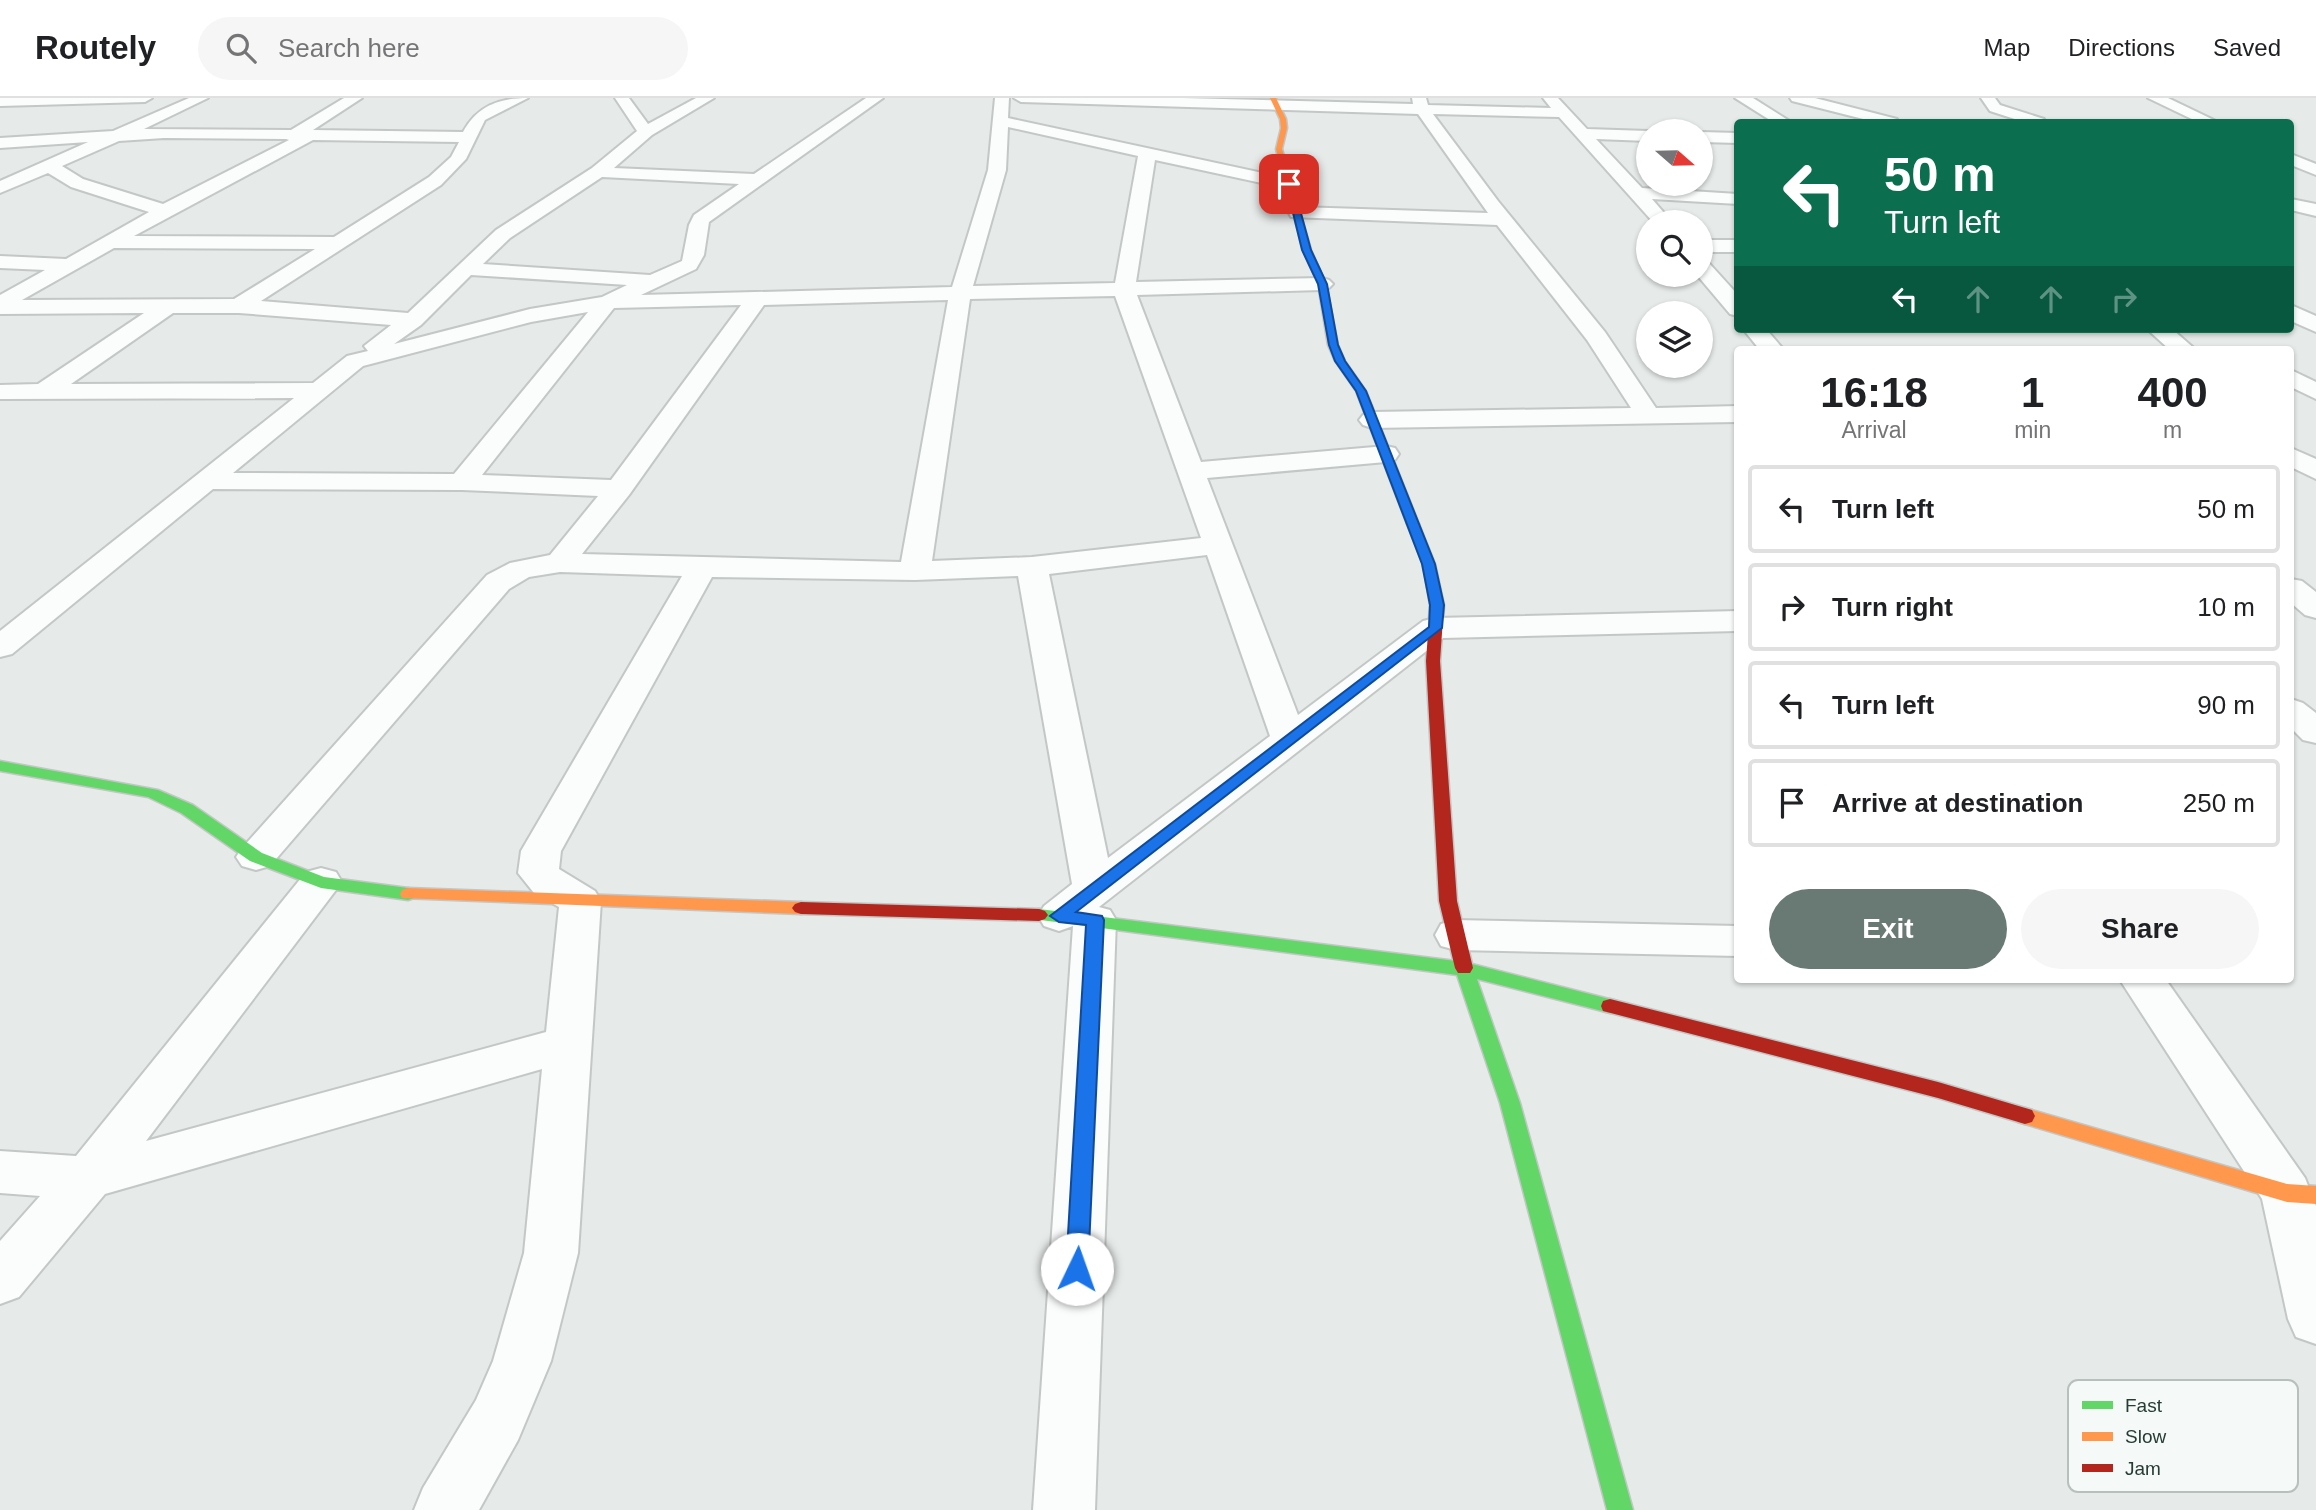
<!DOCTYPE html>
<html lang="en">
<head>
<meta charset="utf-8">
<style>
  :root { --surface:#fff; --page:#f6f6f6; --text:#202124; --muted:#757577; --line:#e0e0e0; --accent:#697974 }
  body { margin:0; font-family:Arial,sans-serif; background:var(--page); color:var(--text); height:100vh; display:flex; flex-direction:column; font-size:26px; white-space:nowrap }
  * { box-sizing:border-box; margin:0 }
  p { font-size:23px; color:var(--muted) }
  .icon { flex:none; width:38px; height:38px; fill:none; stroke:currentColor; stroke-width:2; stroke-linecap:round; stroke-linejoin:round }
  .map { position:relative; flex:1; overflow:hidden }
  .sheet { position:absolute; left:1734px; top:248px; width:560px; height:637px; display:flex; flex-direction:column; background:var(--surface); border-radius:7px; box-shadow:0 2px 5px #0004 }
  .sheet>* { flex:none }
  .hud { position:absolute; left:1734px; top:21px; width:560px; height:214px; border-radius:7px; box-shadow:0 2px 5px #0004; background:#0b6e4f; color:#fff; overflow:hidden }
  .needle { width:46px; rotate:110deg }
  .controls { position:absolute; left:1636px; top:21px; display:grid; gap:14px }
  .controls a { display:grid; place-items:center; width:77px; height:77px; border-radius:50%; background:var(--surface); box-shadow:0 2px 5px #0004; font-size:35px }
  .pin { position:absolute; display:grid; place-items:center; width:60px; height:60px; color:#fff; margin:-30px; border-radius:14px; box-shadow:0 4px 10px #0006 }
  .me { position:absolute; width:77px; margin:-38px; rotate:3deg; stroke-linejoin:round; filter:drop-shadow(0 0 5px #0008) }
  .turn { display:flex; align-items:center; gap:24px; height:147px; padding:0 35px; font-size:32px }
  .turn .icon { width:91px; height:91px; stroke-width:2.5 }
  .turn b { display:block; font-size:49px; line-height:60px }
  .lanes { display:flex; align-items:center; height:66px; padding:0 35px; background:#0003; justify-content:center; gap:35px; direction:ltr }
  .lanes .off { opacity:.35 }
  .eta { display:flex; justify-content:space-evenly; align-items:center; height:119px; text-align:center }
  .eta b { font-size:42px; font-weight:700; line-height:49px }
  .button { display:flex; gap:14px; margin-top:auto; padding:14px 35px }
  .button a { flex:1; height:80px; border-radius:42px; background:var(--accent); color:#fff; font-size:28px; font-weight:700; line-height:80px; text-align:center }
  .button a+a { background:var(--page); color:var(--text) }
  ul { padding:0; list-style:none }
  li { display:flex; align-items:center; gap:21px; height:88px; margin:0 14px 10px; padding:0 21px; border:4px solid var(--line); border-radius:7px }
  li div { flex:1 }
  li b { display:block; font-size:26px }
  li em { font-style:normal }
  header { display:flex; align-items:center; gap:42px; box-sizing:border-box; height:98px; padding:0 35px; background:var(--surface); border-bottom:2px solid var(--line) }
  header strong { font-size:33px }
  nav { display:flex; gap:38px; margin-inline-start:auto; font-size:24px }
  .search { width:490px; height:63px; background:var(--page); display:flex; align-items:center; gap:18px; box-sizing:border-box; padding:0 24px; border-radius:38px; color:var(--muted); font-size:26px }
  .map>svg:first-child { display:block }
</style>
</head>
<body>
<header>
<strong>Routely</strong>
<div class="search"><svg class="icon" aria-label="search" viewBox="0 0 24 24"><circle cx="10" cy="10" r="6"/><path d="M15 15l6 6"/></svg>Search here</div>
<nav><a>Map</a><a>Directions</a><a>Saved</a></nav>
</header>
<div class="map">
<svg width="2316" height="1412" viewBox="0 0 2316 1412">
  <rect width="100%" height="100%" fill="#e6eae8"/>
  <g fill="none" stroke-linecap="round" stroke-linejoin="round">
    <defs>
      <path id="street" d="M0,0h152l-7,4 -145,4z
        M189,0h19l-64,31 147,1 53,-32h18l-49,32 150,2c14,-26 36,-34 65,-34l-43,22 -19,39 -25,26 -180,116 147,12 88,-83 96,-62 45,-37 -22,-33h14l19,26 48,-26h18l-62,37 -38,33 140,6 112,-76h17l-174,124 -5,33 -8,14 -55,26 311,-8 36,-117 7,-72h14l-1,20 287,62 3,4 -3,4 -6,1 -134,-29 -19,122 186,-4 7,2 4,4 -4,4 -7,2 -185,5 64,167 185,-16 9,2 4,6 -4,6 -9,2 -179,16 91,237 125,-94 12,-3 303,-7v20l-295,7 -344,269 11,3 6,10 -21,590h-62l40,-584 -14,5 -15,-5 -6,-10 6,-10 28,-22 -54,-308 -103,4 -203,-3 -151,274 -2,18 36,22 6,10 -23,352 -27,108 -33,79 -39,70h-65l9,-22 53,-88 17,-39 31,-108 18,-184 -437,125 -86,103 -19,7v-63l40,-45 -40,-3v-42l76,5 230,-284 15,-4 15,4 6,10 -196,259 400,-109 13,-125 -25,-14 -16,-20 3,-22 161,-275 -122,-4 -31,5 -20,12 -239,277 -14,4 -14,-4 -6,-9 6,-9 245,-273 23,-12 40,-8 48,-59 -136,-6 -249,-1 -201,165 -12,3v-26l294,-233 -294,1v-14l38,-1 106,-71 -144,1v-19l45,-25 -45,-2v-12l66,3 83,-47 -78,-25 -23,-14 -48,20v-12l88,-39 -88,6v-10l113,-7zM1008,29l130,29 -23,127 -142,3 33,-116zM164,40l122,1 3,1 -126,64 -80,-25 -21,-13 57,-25zM313,42l146,2 -8,15 -22,20 -95,60 -200,-1zM602,79l137,7 -45,31 -5,10 -7,36 -32,14 -167,-11 27,-26zM114,150l201,1 -81,50 -212,1zM471,177l156,10 -25,12 -72,12 -136,35 27,-19zM1115,198l86,242 -169,19 -100,4 38,-262zM948,202l-47,262 -319,-8 47,-59 135,-190zM741,207l-130,175 -129,-5 132,-167zM588,214l-134,162 -221,-1 130,-107 168,-44zM173,215h66l152,12 -27,21 4,5 -21,5 -34,27 -242,1zM1207,457l63,181 -162,122 -59,-284z
        M1014,0h169l230,6 -1,-6h14l2,7 123,3 -8,-10h15l29,31 61,2v10l-52,-2 46,49 96,6v10l-86,-5 20,23h-19l-94,-105 -126,-3 65,87 107,131 51,76 82,-2v16l-366,6 -9,-3 -4,-5 4,-5 9,-3 259,-4 -44,-68 -90,-115 -206,-8 -2,-4 9,-6 190,6 -70,-99 -397,-12z
        M1735,0h18l38,24h-18z
        M1790,0h25l82,21 2,3h-24l-83,-21z
        M1981,0h14l5,7 44,14 2,3h-22l-34,-11z
        M2148,0h20l50,24h-20z
        M1701,34l37,1v10l-37,-1z
        M2291,56l25,10v11l-25,-10z
        M2291,101l25,5v12l-25,-6z
        M1701,142h37v12h-37z
        M1701,162l7,2 30,33v21l-8,-2 -33,-39h4z
        M2291,207l25,11v16l-25,-11z
        M1743,231h23l18,21h-24z
        M2147,231h25l24,21h-26z
        M2291,272l25,12v17l-25,-12z
        M2291,350l25,11v20l-25,-12z
        M2291,481l11,2 14,11v26l-11,-3 -14,-12z
        M2291,601l12,4 13,10v30l-13,-3 -12,-12z
        M1456,822l282,6v30l-282,-6 -15,-4 -6,-11 6,-11z
        M2120,882h46l139,198 11,28v138l-20,-7 -8,-18 -26,-120z"/>
      <path id="fast" d="M0,663l158,29 35,15 69,48 62,24 84,11 6,2 2,4 -2,4 -6,2 -87,-12 -71,-27 -69,-48 -33,-16 -148,-26z
        M1039,811l425,53 153,39 2,5 -2,5 -7,2 -133,-34 43,124 113,407h-26l-107,-407 -43,-128 -424,-56 -3,-4 3,-4z"/>
      <path id="slow" d="M1270,0h6l10,21 1,9 -5,21 29,101 15,34 12,61 7,16 21,30 53,133 -2,3 -4,1 -6,-4 -51,-133 -21,-30 -7,-16 -10,-61 -15,-34 -27,-101 5,-21 -1,-9z
        M408,790l393,14 6,2 3,4 -3,4 -6,2 -399,-16 -2,-4 2,-4z
        M2025,1010l262,76 29,2v18l-29,-2 -269,-80 -3,-6 3,-6z"/>
      <path id="jam" d="M1413,422l6,4 16,40 9,41 -4,56 17,240 16,67 -3,5h-12l-3,-5 -16,-67 -13,-240 4,-56 -7,-41 -16,-40z
        M801,804l238,7 6,2 3,4 -3,4 -6,2 -238,-7 -6,-2 -3,-4 3,-4z
        M1610,901l328,83 94,28 3,6 -3,6 -7,2 -87,-26 -335,-87 -2,-5 2,-5z"/>
    </defs>
    <use href="#street" stroke="#c3c7c5" stroke-width="4"/>
    <use href="#fast" stroke="#c2c7c5" stroke-width="3"/>
    <use href="#slow" stroke="#c2c7c5" stroke-width="3"/>
    <use href="#jam" stroke="#c2c7c5" stroke-width="3"/>
    <use href="#street" fill="#fbfcfc" fill-rule="evenodd"/>
    <use href="#fast" fill="#63d668" fill-rule="evenodd"/>
    <use href="#slow" fill="#ff974d" fill-rule="evenodd"/>
    <use href="#jam" fill="#b3261e" fill-rule="evenodd"/>
  </g>
  <path fill="#1a73e8" stroke="#114b97" stroke-width="2" d="M1289,84l4,2 18,66 16,34 11,61 7,16 21,30 69,173 9,41 -2,23 -366,284 26,4 2,4 -16,349 -3,7 -8,3 -8,-3 -3,-7 20,-344 -27,-3 -9,-6 379,-289 1,-22 -8,-41 -66,-173 -21,-30 -6,-16 -11,-61 -16,-34 -16,-66z"/>
  <rect x="2068" y="1282" width="230" height="112" rx="10" fill="#f5f9f7" stroke="#b7c0bd" stroke-width="2"/>
  <rect x="2082" y="1303" width="31" height="8" fill="#63d668"/>
  <rect x="2082" y="1334" width="31" height="9" fill="#ff974d"/>
  <rect x="2082" y="1366" width="31" height="8" fill="#b3261e"/>
  <g font-size="19" fill="#263c35">
    <text x="2125" y="1314">Fast</text>
    <text x="2125" y="1345">Slow</text>
    <text x="2125" y="1377">Jam</text>
  </g>
</svg>
<div class="controls">
<a><svg class="needle" viewBox="-14 -14 28 28"><path d="M0-13l5 13h-10z" fill="#e53935"/><path d="M0 13l5-13h-10z" fill="#757577"/></svg></a>
<a><svg class="icon" aria-label="search" viewBox="0 0 24 24"><circle cx="10" cy="10" r="6"/><path d="M15 15l6 6"/></svg></a>
<a><svg class="icon" aria-label="layers" viewBox="0 0 24 24"><path d="M12 4l9 5-9 5-9-5zM3 14l9 5 9-5"/></svg></a>
</div>
<div class="pin" style="left:1289px;top:86px;background:#d93025"><svg class="icon" aria-label="arrive" viewBox="0 0 24 24"><path d="M6 21V4h12l-3 4 3 4H6"/></svg></div>
<svg class="me" style="left:1077px;top:1171px" viewBox="-20 -20 40 40"><circle r="19" fill="#fff"/><path d="M0-13L10 11 0 6-10 11z" fill="#1a73e8"/></svg>
<div class="hud">
<div class="turn"><svg class="icon" aria-label="left" viewBox="0 0 24 24"><path d="M17 20v-9H6M10 6l-5 5 5 5"/></svg><div><b>50 m</b>Turn left</div></div>
<div class="lanes"><svg class="icon" aria-label="left" viewBox="0 0 24 24"><path d="M17 20v-9H6M10 6l-5 5 5 5"/></svg><svg class="icon off" aria-label="ahead" viewBox="0 0 24 24"><path d="M12 20V5M6 11l6-6 6 6"/></svg><svg class="icon off" aria-label="ahead" viewBox="0 0 24 24"><path d="M12 20V5M6 11l6-6 6 6"/></svg><svg class="icon off" aria-label="right" viewBox="0 0 24 24"><path d="M7 20v-9h11M14 6l5 5-5 5"/></svg></div>
</div>
<section class="sheet">
<div class="eta">
<div><b>16:18</b><p>Arrival</p></div>
<div><b>1</b><p>min</p></div>
<div><b>400</b><p>m</p></div>
</div>
<ul>
<li><svg class="icon" aria-label="left" viewBox="0 0 24 24"><path d="M17 20v-9H6M10 6l-5 5 5 5"/></svg><div><b>Turn left</b></div><em>50 m</em></li>
<li><svg class="icon" aria-label="right" viewBox="0 0 24 24"><path d="M7 20v-9h11M14 6l5 5-5 5"/></svg><div><b>Turn right</b></div><em>10 m</em></li>
<li><svg class="icon" aria-label="left" viewBox="0 0 24 24"><path d="M17 20v-9H6M10 6l-5 5 5 5"/></svg><div><b>Turn left</b></div><em>90 m</em></li>
<li><svg class="icon" aria-label="arrive" viewBox="0 0 24 24"><path d="M6 21V4h12l-3 4 3 4H6"/></svg><div><b>Arrive at destination</b></div><em>250 m</em></li>
</ul>
<div class="button"><a>Exit</a><a>Share</a></div>
</section>
</div>
</body>
</html>
